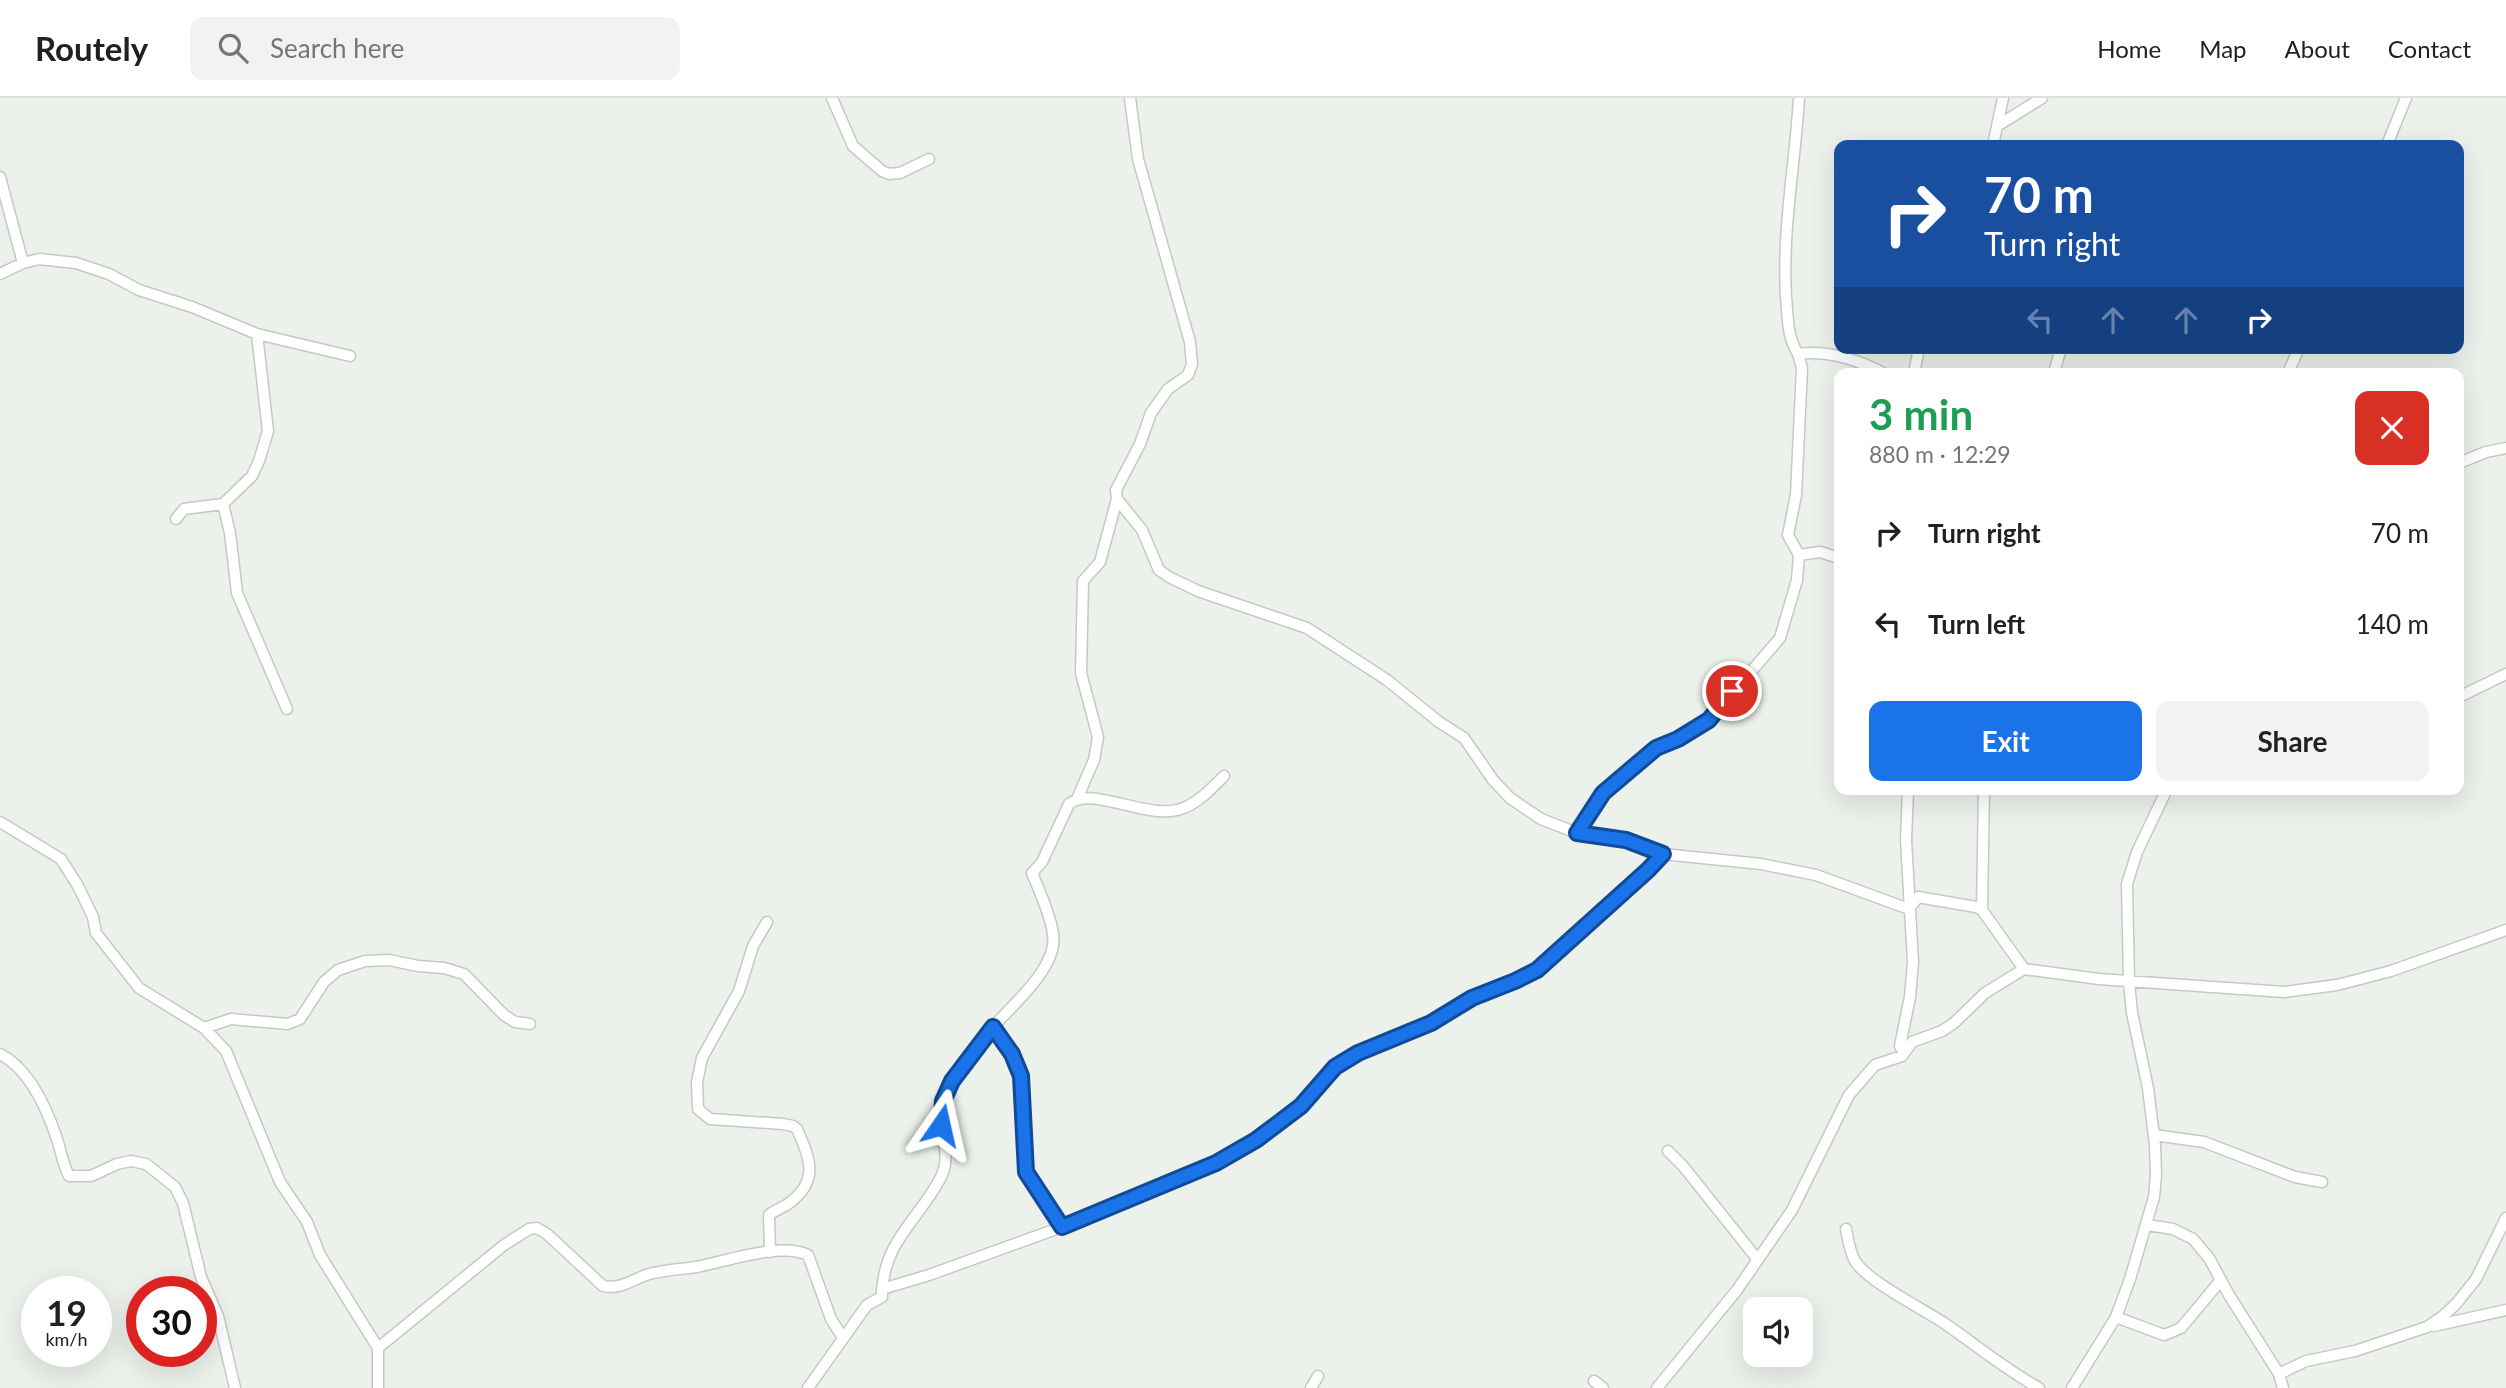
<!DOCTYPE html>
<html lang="en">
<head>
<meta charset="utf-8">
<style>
  :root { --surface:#fff; --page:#f2f2f2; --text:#202124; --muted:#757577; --line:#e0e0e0; --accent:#1a73e8 }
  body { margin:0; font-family:Lato,sans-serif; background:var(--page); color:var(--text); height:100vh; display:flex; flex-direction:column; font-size:26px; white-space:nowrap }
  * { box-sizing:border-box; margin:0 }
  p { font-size:23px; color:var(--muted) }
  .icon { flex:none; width:38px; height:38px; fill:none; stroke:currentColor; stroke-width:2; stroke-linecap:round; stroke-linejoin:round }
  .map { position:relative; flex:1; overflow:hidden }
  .side { position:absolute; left:1834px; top:270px; width:630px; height:427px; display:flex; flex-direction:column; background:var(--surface); border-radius:14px; box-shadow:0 7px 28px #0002 }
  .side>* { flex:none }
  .guide { position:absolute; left:1834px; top:42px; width:630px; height:214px; border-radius:14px; box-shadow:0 7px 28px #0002; background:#1a4fa0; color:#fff; overflow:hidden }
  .fabs { position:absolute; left:1743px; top:1199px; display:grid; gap:14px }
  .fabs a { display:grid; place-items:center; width:70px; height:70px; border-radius:14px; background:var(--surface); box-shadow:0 7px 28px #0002; font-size:35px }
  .speed { position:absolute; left:21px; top:1178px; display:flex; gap:14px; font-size:35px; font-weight:700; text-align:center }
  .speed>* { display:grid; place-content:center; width:91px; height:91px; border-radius:50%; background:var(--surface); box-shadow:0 7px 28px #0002; line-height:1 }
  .speed small { font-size:18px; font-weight:400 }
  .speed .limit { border:10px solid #d22; background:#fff; color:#111 }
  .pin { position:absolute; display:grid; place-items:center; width:60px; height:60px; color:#fff; margin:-30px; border:4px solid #fff; border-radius:50%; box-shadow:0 2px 7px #0007 }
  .me { position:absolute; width:77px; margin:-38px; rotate:11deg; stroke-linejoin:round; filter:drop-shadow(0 0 5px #0008) }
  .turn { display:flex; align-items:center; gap:24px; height:147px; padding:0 35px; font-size:32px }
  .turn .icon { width:91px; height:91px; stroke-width:2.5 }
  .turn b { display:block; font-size:49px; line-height:60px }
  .lanes { display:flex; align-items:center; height:66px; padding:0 35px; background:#0003; justify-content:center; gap:35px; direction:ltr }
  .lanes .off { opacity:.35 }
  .round { display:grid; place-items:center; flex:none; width:74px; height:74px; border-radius:14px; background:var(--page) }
  .head { display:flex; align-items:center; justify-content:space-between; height:119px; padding:0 35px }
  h1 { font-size:42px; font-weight:700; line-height:52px; color:#1e9e55 }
  .primary-button { display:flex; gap:14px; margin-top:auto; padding:14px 35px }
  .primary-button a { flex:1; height:80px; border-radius:14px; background:var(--accent); color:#fff; font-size:28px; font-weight:700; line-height:80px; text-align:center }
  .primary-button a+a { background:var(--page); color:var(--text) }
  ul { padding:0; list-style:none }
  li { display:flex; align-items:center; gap:21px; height:91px; padding:0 35px }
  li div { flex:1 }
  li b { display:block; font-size:26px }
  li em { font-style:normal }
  header { display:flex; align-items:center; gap:42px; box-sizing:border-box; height:98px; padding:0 35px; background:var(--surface); border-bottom:2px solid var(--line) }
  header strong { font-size:33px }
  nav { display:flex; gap:38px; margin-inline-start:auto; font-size:24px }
  .search { width:490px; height:63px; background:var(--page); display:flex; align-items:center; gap:18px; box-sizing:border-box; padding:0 24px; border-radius:14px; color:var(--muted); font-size:26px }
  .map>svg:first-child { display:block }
</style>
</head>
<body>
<header>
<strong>Routely</strong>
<div class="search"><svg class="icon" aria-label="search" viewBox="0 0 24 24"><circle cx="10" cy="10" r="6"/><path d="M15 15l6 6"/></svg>Search here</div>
<nav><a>Home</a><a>Map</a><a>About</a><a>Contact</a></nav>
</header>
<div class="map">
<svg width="2506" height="1290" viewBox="0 0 2506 1290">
  <rect width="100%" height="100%" fill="#ecf1ec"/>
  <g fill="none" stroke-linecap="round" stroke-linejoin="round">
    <defs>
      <path id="street" d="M832,0l21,48 29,25 7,3 11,-1 29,-14
        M1130,0l8,61 52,183 2,22 -4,11 -20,14 -17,24 -11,31 -24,46 1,9 25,31 17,40 10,7 29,14 109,37 80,52 52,42 25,16 29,42 17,18 31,21 36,14 49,7 37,14 98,10 55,11 93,34 9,-12 58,10 6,3 42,59 75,10 185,13 53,-7 54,-14 115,-41
        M1997,28l45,-28
        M1993,47l10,-47
        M2387,47l19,-47
        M0,79l23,86
        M0,176l23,-11 16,-4 37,4 33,11 30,16 53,17 65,27 93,22
        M1798,256c-11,-18 -10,-36 -12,-57 -4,-67 9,-132 13,-199
        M1914,275l5,-25
        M2054,275l7,-25
        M2288,275l11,-25
        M2459,365l27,-11 20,-4
        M223,406l7,29 7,60 50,116
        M176,421l8,-10 39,-5 29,-28 7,-15 9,-30 -11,-97
        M1839,460l-19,-6 -21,3 -11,-20 8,-40 6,-127 -4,-14c29,-4 60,6 85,19
        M2459,599l47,-23
        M1077,701l17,-39 4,-23 -17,-64 2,-92 17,-19 17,-63
        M0,724l61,37 17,27 15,31 3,16 43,55 65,40 22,23 54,131 27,40 13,33 58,93v40
        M1577,735l26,-40 53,-45 22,-9 31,-19 71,-82 17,-58 2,-25
        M1982,812l2,-121
        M767,824l-14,24 -14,45 -37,67 -5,24 1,27 12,10 73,5 10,2 4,3c13,30 23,52 -9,75 -6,4 -13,6 -19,11l1,37
        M993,929l19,27 9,22 5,96 36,55
        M204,930l27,-9 57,5 12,-5 24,-37 14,-12 27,-9 24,-1 29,6 26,2 20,6 40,41 11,7 15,2
        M1904,955l-4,-7 10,-49 3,-35 -7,-122 2,-51
        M0,956c30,15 47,55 57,85 4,12 6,26 12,37h22l26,-12 14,-3 15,3 29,23 8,16 18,74 17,39 17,72
        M2154,1037l50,7 91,35 27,5
        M1668,1053l15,15 75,94
        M2147,1127l26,4 20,10 16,19 20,37 50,79 4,14
        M1846,1131c2,10 4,24 9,32 12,20 68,48 89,62 32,22 61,46 95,65
        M882,1195c2,-53 37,-73 59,-116 13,-25 -7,-52 3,-78 8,-23 27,-48 43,-66 21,-24 72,-65 66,-99 -2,-18 -14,-44 -21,-61l10,-11 27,-58c25,-20 82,20 117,3 15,-7 27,-20 38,-31
        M2116,1219l48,18 17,-7 40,-48
        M2434,1228l72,-16
        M378,1250l126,-103 25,-16 8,-1 10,6 56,52c18,4 30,-7 46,-12 15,-4 32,-5 48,-7 30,-6 83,-25 111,-12l23,64 12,19
        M2279,1276l27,-13 49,-10 72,-24 16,-11 13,-12 20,-25 30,-61
        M1594,1283l9,7
        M808,1290l59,-83 15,-8v-8l47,-14 133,-48 76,-30 78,-34 40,-23 45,-34 35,-39 22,-14 73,-30 41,-25 43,-17 22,-12 111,-99 15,-16
        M1311,1290l7,-12
        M1657,1290l80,-98 55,-80 57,-115 26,-30 27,-9 10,-14 30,-11 12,-8 31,-30 39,-24
        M2072,1290l44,-71 14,-38 24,-82 2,-22 -1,-30 -7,-57 -16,-75 -3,-31 -2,-98 10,-32 30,-63"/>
    </defs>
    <use href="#street" stroke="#c4c9c4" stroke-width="13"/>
    <use href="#street" stroke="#fff" stroke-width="10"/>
  </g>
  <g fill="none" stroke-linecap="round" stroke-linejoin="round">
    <defs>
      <path id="route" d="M941,1027l2,-24 9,-20 41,-54 19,27 9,22 5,96 36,55 154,-64 40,-23 45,-34 34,-39 23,-14 73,-30 41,-25 43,-17 22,-11 111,-100 15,-16 -37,-14 -49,-7 26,-40 53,-45 22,-9 31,-19 23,-29"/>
    </defs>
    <use href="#route" stroke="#114b97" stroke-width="18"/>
    <use href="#route" stroke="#1a73e8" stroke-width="12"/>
  </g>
</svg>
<div class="fabs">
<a><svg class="icon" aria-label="sound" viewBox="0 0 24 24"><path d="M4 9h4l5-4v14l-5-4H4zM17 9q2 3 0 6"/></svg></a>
</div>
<div class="speed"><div>19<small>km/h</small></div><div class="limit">30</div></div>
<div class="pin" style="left:1732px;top:593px;background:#d93025"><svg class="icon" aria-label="arrive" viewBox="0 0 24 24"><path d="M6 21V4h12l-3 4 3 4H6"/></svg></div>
<svg class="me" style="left:941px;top:1027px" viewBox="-20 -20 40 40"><path d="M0-17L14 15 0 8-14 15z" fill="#1a73e8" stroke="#fff" stroke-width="4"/></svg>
<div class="guide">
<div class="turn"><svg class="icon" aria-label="right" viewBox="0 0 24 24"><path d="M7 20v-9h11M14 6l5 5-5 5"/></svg><div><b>70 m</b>Turn right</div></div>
<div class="lanes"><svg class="icon off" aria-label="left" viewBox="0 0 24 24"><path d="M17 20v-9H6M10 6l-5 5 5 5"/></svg><svg class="icon off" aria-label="ahead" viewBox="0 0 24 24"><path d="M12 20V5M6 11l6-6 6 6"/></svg><svg class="icon off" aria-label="ahead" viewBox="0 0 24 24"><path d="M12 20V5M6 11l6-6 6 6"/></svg><svg class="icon" aria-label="right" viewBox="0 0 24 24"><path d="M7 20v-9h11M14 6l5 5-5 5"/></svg></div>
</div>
<section class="side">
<div class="head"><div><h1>3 min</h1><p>880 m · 12:29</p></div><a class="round" style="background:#d93025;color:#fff"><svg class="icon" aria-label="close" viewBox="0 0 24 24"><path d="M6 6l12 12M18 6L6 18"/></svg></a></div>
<ul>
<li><svg class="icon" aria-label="right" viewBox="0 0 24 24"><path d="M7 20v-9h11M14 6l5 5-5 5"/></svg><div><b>Turn right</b></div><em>70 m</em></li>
<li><svg class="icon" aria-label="left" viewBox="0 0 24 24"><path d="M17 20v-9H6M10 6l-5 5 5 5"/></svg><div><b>Turn left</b></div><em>140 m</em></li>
</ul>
<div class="primary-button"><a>Exit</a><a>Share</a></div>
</section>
</div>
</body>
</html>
